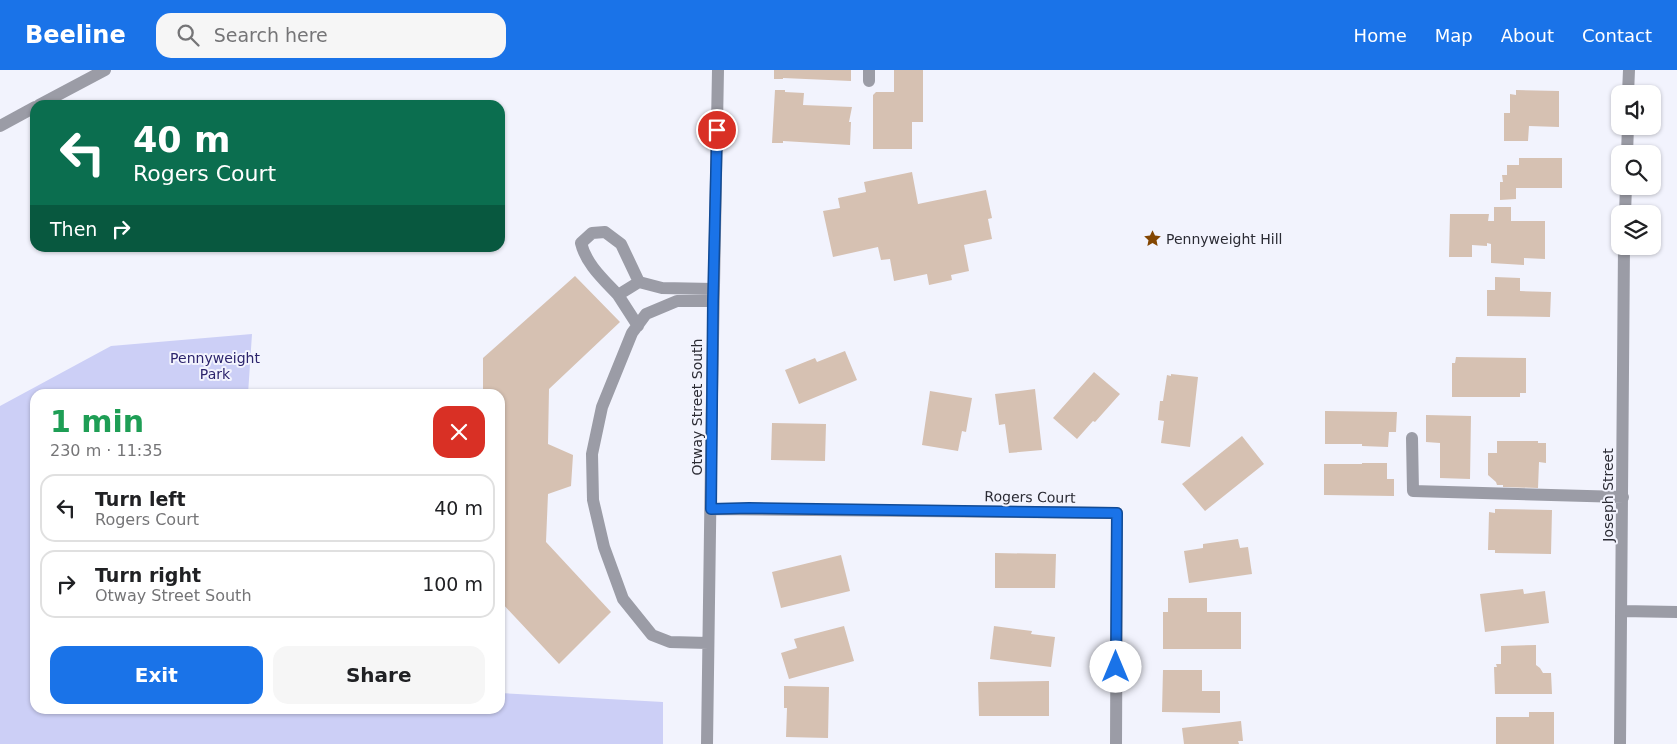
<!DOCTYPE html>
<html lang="en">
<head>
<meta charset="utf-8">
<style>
  :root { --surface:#fff; --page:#f6f6f6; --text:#202124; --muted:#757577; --line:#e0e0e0; --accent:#1a73e8 }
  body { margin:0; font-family:"DejaVu Sans",sans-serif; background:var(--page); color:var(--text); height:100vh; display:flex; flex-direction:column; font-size:19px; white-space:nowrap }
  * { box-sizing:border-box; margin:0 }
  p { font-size:16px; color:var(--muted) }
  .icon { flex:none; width:28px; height:28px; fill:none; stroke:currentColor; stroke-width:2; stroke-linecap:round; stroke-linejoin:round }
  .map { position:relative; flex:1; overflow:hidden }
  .panel { position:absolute; left:30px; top:319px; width:475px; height:325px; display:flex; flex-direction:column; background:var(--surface); border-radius:15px; box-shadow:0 1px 4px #0004 }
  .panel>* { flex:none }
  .hud { position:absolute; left:30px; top:30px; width:475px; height:152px; border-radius:15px; box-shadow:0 1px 4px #0004; background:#0b6e4f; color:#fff; overflow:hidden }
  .controls { position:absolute; left:1611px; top:15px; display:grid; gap:10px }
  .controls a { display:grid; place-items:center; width:50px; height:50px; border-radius:10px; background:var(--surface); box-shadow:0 1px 4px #0004; font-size:25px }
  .pin { position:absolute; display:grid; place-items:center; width:42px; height:42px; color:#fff; margin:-21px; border:2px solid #fff; border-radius:50%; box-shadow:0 1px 5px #0007 }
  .me { position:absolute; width:55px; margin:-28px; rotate:0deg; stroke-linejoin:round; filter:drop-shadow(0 0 4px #0008) }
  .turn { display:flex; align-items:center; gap:18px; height:105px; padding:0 20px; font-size:22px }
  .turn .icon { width:65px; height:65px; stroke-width:2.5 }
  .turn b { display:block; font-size:35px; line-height:42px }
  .then { display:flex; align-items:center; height:48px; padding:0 20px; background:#0003; gap:10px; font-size:19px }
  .round { display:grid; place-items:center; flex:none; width:52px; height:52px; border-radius:15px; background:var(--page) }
  .headline { display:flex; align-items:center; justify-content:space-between; height:85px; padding:0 20px }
  h1 { font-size:30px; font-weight:700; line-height:38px; color:#1e9e55 }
  .primary-button { display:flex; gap:10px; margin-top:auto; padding:10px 20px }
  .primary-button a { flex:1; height:58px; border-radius:15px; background:var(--accent); color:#fff; font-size:20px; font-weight:700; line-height:58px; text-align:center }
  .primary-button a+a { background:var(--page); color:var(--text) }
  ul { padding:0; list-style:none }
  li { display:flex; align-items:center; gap:15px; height:68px; margin:0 10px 8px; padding:0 10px; border:2px solid var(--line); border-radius:15px }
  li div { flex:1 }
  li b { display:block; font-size:19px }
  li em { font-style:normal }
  header { display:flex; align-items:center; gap:30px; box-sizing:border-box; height:70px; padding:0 25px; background:var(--accent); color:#fff }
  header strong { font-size:24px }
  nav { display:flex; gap:28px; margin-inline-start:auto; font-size:18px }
  .search { width:350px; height:45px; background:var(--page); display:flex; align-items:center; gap:12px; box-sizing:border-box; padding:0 18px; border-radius:15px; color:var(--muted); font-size:19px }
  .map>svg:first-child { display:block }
</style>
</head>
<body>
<header>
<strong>Beeline</strong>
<div class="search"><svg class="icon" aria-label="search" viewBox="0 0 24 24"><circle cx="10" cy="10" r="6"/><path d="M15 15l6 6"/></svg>Search here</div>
<nav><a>Home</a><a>Map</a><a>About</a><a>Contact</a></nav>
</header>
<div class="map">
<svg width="1677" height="674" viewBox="0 0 1677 674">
  <rect width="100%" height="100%" fill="#f2f3fd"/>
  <path fill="#cccff6" d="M252,264l-4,60h-213v315h465v-16l163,9v42h-663v-338l111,-60z"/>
  <path fill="#d6c1b2" d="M774,0h77v11l-68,-3v1h-9z
    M894,0h29v52h-11v27h-39v-54l3,-3h18z
    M775,20h10v2l19,1 -1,12 49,2 -3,15h2l-1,23 -67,-4v2h-11z
    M1516,20l43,1v36l-30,-1 -1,15h-24v-28h6v-19l6,1z
    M1519,88h43v30h-46v11l-16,1v-18h3l-1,-7h5v-10h12z
    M912,102l6,32 68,-14 6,28 -4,1 4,20 -28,6 5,26 -18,4 1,5 -23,5 -2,-11 -33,7 -4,-22 -9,1 -3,-13 -45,10 -10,-46 17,-3 -2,-10 28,-6 -2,-10z
    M1494,137h17v14h34v38l-21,-1v7l-33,-2v-19l-4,-1v3l-15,-1v12h-23l1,-43h39l-1,7h6z
    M575,206l45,46 -71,67 -1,55 25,11 -2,31 -23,8 -2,48 65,70 -52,52 -59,-63v-207h-17v-36z
    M1495,207l25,1v13l31,1 -1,25 -63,-1v-26h8z
    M845,281l12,29 -58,24 -14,-34 30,-12 2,4z
    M1456,287l70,1v35h-6v4h-68v-34h3z
    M1094,302l26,22 -25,28 -2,-1 -16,18 -24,-21z
    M1171,304l27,3 -8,70 -29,-4 3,-22 -6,-1 2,-19h3l4,-26 4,1z
    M1035,319l7,61 -33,3 -4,-29 -6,1 -4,-31z
    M930,321l42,7 -6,34 -4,-1 -4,20 -36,-6z
    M1325,341l72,1 -1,20h-7l-1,15 -26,-1v-2h-37z
    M1426,345l45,1 -1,63 -30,-1v-35l-14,-1z
    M772,353l54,1 -1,37 -54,-1z
    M1242,366l22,28 -59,47 -23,-27z
    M1497,371h41v2h8v20l-7,-1 -1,26 -35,-1v-2h-6l-1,-3 -8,-7v-22h9z
    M1362,393h25v16h7v17l-70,-1v-31h38z
    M1495,439l57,1 -1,44 -56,-1v-3h-7l1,-38 6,1z
    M1238,469l2,9 8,-1 4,27 -63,9 -5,-32 19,-3v-4z
    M995,483l61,1 -1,34h-60z
    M841,485l9,36 -69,17 -9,-36z
    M1523,519l1,5 21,-3 4,32 -64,9 -5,-38z
    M1168,528h39v14h34v37h-78v-37h5z
    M844,556l10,35 -65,18 -8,-26 16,-5 -3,-9z
    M994,556l38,5 -1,3 24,3 -4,30 -61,-8z
    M1536,575v20l4,3 3,5h8l1,21h-57l-1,-27h3l-1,-3h5v-18z
    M1163,600h39v21h18v22l-58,-1z
    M1049,611v35h-70l-1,-34z
    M784,616l45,1 -1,51 -42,-1 1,-29h-3z
    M1529,642h25v32h-58v-27h33z
    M1241,651l2,20h-5l1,3h-55l-2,-16z"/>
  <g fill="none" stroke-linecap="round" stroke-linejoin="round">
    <path stroke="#9b9ca6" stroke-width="12" d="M869,11v-11
      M1628,24l1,-24
      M39,35l66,-35
      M0,56l35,-19
      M1627,84l1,-28
      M1625,144l1,-28
      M618,225c-15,-16 -32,-31 -37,-52l11,-10 13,-1 16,12 18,38
      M638,256l-20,-31 21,-13 23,6 51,1
      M1412,368l1,53 210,6
      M711,439l406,4 -1,231
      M1622,541l55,1
      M708,573l-38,-1 -18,-7 -29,-36 -19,-52 -11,-47 -1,-46 10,-47 30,-74 14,-19 31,-13h36
      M707,674c3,-225 6,-449 11,-674
      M1620,674l4,-498"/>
  </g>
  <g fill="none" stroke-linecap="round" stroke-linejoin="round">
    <defs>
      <path id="route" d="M717,60l-4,171 -2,208 38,-1 368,5 -1,154"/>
    </defs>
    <use href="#route" stroke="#114b97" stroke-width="12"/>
    <use href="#route" stroke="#1a73e8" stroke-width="9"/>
  </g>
  <defs>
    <symbol id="sight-bare" viewBox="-9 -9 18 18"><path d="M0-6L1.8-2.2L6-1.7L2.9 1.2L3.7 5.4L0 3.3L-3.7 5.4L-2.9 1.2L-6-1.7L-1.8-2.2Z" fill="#834602" stroke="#f2f3fd" stroke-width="2.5" paint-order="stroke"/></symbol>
  </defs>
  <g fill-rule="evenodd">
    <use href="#sight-bare" x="1140" y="156" width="25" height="25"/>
  </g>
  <g text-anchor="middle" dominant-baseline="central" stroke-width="4" stroke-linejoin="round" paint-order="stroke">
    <g font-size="14" fill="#2b2b34" stroke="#f2f3fd" text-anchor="start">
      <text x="1166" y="169">Pennyweight Hill</text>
    </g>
    <g font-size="14" fill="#2c246c" stroke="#f2f3fd">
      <text x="215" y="288">Pennyweight<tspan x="215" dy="16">Park</tspan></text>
    </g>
    <g font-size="14" fill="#2b2b34" stroke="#f2f3fd">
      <text transform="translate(697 337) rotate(-90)">Otway Street South</text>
      <text transform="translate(1608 425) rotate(-90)">Joseph Street</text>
      <text transform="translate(1030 427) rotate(1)">Rogers Court</text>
    </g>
  </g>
</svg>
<div class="controls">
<a><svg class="icon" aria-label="sound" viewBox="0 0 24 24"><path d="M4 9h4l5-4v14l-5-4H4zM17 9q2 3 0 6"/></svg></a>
<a><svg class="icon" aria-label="search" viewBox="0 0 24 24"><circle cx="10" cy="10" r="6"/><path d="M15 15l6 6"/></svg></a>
<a><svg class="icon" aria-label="layers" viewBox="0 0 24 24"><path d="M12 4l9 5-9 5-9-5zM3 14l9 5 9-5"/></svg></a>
</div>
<div class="pin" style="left:717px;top:60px;background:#d93025"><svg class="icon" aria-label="arrive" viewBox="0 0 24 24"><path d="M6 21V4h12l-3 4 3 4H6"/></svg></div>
<svg class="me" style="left:1116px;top:597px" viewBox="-20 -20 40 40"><circle r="19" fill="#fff"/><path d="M0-13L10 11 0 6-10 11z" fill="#1a73e8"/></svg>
<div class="hud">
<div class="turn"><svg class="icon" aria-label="left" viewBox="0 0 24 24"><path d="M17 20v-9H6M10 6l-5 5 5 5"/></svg><div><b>40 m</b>Rogers Court</div></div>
<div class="then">Then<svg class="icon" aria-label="right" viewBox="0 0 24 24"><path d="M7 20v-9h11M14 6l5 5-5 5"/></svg></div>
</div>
<section class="panel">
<div class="headline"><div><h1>1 min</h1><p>230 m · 11:35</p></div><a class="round" style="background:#d93025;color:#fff"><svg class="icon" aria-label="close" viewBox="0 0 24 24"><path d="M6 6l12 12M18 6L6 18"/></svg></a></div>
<ul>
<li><svg class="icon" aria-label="left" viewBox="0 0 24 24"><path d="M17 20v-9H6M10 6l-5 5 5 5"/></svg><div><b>Turn left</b><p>Rogers Court</p></div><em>40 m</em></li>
<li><svg class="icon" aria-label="right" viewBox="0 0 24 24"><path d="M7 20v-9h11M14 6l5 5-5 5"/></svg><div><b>Turn right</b><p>Otway Street South</p></div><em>100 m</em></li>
</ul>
<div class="primary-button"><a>Exit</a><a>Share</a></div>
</section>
</div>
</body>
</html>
